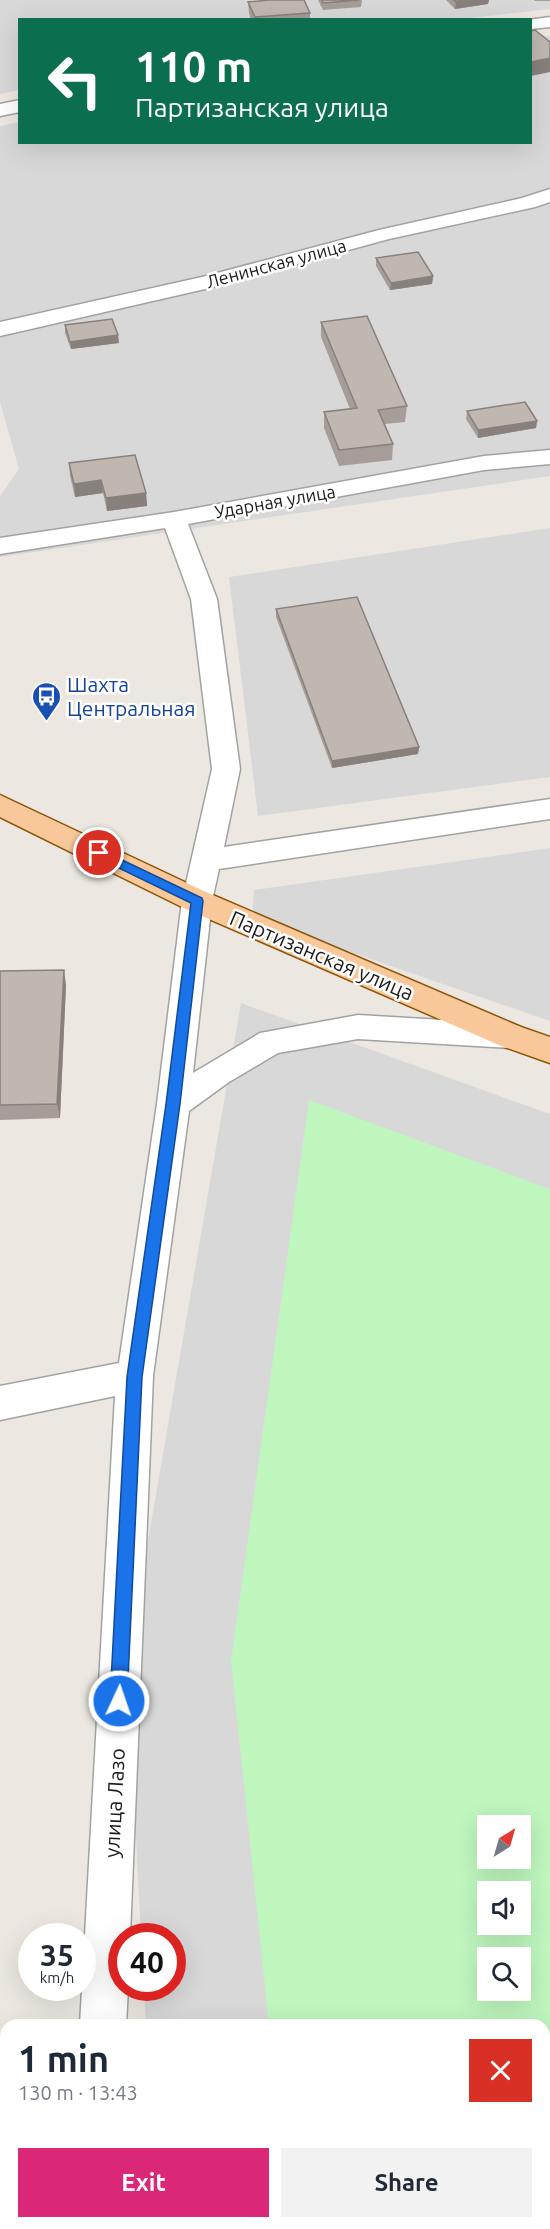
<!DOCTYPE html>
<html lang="en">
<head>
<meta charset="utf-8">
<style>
  :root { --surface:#fff; --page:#f2f2f3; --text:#1f2937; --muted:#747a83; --accent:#db2777 }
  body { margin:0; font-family:Ubuntu,sans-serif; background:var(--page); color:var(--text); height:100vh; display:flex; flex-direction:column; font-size:22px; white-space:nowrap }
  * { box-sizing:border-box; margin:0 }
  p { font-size:20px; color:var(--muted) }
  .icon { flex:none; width:33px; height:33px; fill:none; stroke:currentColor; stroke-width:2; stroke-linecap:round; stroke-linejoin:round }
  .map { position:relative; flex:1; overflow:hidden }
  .details { position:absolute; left:0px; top:2019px; width:550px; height:210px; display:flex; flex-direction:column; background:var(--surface); border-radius:18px 18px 0 0; box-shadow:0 6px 24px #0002 }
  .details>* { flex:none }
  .top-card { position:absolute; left:18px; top:18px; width:514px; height:126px; border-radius:0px; box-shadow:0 6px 24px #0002; background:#0b6e4f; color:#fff; overflow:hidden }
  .needle { width:39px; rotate:37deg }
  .tools { position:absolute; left:477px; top:1815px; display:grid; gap:12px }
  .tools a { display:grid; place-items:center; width:54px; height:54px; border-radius:0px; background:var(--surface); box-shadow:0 6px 24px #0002; font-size:30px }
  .speed { position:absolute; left:18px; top:1923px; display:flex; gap:12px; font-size:30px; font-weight:700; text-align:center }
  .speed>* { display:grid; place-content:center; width:78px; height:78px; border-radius:50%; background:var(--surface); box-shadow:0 6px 24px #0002; line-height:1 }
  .speed small { font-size:15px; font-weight:400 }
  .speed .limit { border:9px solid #d22; background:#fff; color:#111 }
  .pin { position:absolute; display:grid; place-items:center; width:51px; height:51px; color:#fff; margin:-26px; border:3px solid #fff; border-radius:50%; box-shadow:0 2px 6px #0007 }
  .me { position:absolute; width:66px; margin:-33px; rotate:3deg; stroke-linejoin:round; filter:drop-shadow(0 0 4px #0008) }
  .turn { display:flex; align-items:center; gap:21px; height:126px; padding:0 18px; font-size:27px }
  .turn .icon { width:78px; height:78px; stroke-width:2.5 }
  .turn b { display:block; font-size:42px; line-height:51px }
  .round { display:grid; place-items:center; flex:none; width:63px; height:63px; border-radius:0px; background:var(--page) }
  .head { display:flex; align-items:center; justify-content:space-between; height:102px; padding:0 18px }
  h1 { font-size:36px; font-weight:600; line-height:45px }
  .button { display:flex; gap:12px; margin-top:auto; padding:12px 18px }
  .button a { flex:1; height:69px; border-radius:0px; background:var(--accent); color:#fff; font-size:24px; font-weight:600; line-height:69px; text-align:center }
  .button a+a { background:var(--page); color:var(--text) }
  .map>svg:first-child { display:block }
</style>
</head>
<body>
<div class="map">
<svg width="550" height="2229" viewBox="0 0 550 2229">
  <rect width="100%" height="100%" fill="#ece8e1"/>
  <path fill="#d9d8d8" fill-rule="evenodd" d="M0,0h550v9l-98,11h-432l-1,70 -19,4z
    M550,36v440l-550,81v-61l19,-27 -19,-67v-276l19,-4 1,20h511v-104z
    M550,528v249l-292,39 -29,-239z
    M550,848v173l-298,-103 2,-28z
    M241,1003l309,111v1115h-394v-6h388v-198h-398l-2,-37h28v-52h-31l-14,-274zM488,1826h32v32h-32zM488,1892h32v32h-32zM488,1958h32v32h-32z"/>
  <path fill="#bef6be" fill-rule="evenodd" d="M309,1100l241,89v1034l-29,6h-231v-6h254v-198h-275l-38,-364zM488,1826h32v32h-32zM488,1892h32v32h-32zM488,1958h32v32h-32z"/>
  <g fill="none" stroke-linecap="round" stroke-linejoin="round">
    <defs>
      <path id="minor" d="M550,17v10l-19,2v-9h-3z
        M20,100v12l-20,4v-12z
        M550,189v13l-15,5 -146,32 -184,50 -205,47v-14l202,-45 177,-47 143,-32z
        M550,450v14l-66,6 -296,54 29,75 23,170 -16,78 326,-48v20l-331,50 -7,32 -19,172 67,-40 98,-18 152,9 11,3 5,9 -5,9 -11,3 -152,-9 -80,14 -49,29 -40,29 -36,265 -23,560h-8v52h6l-2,37h-46l35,-629 -115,24v-34l119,-23 38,-259 25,-203 30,-132 -21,-170 -26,-71 -165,26v-16l174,-26 310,-56z
        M70,2223h48l-1,6h-48z"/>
      <path id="major" d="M0,795l208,98 313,134 29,10v26l-51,-18 -313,-136 -186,-92z"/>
    </defs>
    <use href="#minor" stroke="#a2a2a2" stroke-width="3"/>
    <use href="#major" stroke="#8c5506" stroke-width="3"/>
    <use href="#minor" fill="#fff" fill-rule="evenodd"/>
    <use href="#major" fill="#f8c89b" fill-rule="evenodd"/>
  </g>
  <path fill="#a69d98" d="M318,0h44l-1,7 -38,3z
    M446,0h43l-1,4 -33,5z
    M534,0h16v1h-15z
    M248,2l62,11v7h-59l-2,-7z
    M376,258l57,18 -1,8 -42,6 -14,-24z
    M321,322l86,84 -2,16 -20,2 8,20 -1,16 -53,6 -15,-38v-16l26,-3 -29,-72z
    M65,325l53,10 1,8 -48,6 -6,-16z
    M467,411l70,10 -1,7 -58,10 -12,-19z
    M69,463l77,30 1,13 -40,5 -4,-18 -28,4 -5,-21z
    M276,609l143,138 -1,7 -86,14 -56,-151z
    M0,971l66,14 -6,133 -60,2z"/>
  <path fill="#87807c" d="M469,0h20l-1,4 -33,5 1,-7z
    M550,58v14l-19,4v-14z
    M433,276l-1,8 -42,6 1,-7z
    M118,335l1,8 -48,6 -1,-7z
    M537,421l-1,7 -58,10v-8z
    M101,480l2,13 -28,4 -1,-13z
    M146,493l1,13 -40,5 -1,-13z
    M419,747l-1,7 -86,14v-7z
    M64,970l2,15 -6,133 -3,-14z"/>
  <path fill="#c1b7b1" stroke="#87807c" stroke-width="1.5" d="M269,0h35l6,13 -55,4 -7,-15z
    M322,0h37l-36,3z
    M454,0h15l-13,2z
    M535,30l15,12v16l-19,4v-31z
    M418,252l15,24 -42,7 -15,-25z
    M367,316l40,90 -29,4 15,34 -54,6 -15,-38 33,-4 -36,-86z
    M112,319l6,16 -48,7 -5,-17z
    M525,402l12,19 -59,9 -11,-19z
    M135,455l11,38 -40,5 -5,-18 -27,4 -5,-21z
    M357,597l62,150 -87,14 -56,-152z
    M64,970l-7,134 -57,1v-134z"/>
  <path fill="#1a73e8" stroke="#114b97" stroke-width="1.5" d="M99,849l103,49 1,3 -23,203 -38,273 -15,324 -2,6 -6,2 -6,-2 -3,-6 17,-324 39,-273 25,-201 -97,-47 -2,-3z"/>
  <defs>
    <symbol id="bus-pin" viewBox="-11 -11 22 30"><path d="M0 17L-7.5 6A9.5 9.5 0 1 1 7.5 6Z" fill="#1a4fb4" stroke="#fff"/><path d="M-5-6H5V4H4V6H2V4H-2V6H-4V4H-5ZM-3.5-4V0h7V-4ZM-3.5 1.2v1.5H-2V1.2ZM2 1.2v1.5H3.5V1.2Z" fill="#fff"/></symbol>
  </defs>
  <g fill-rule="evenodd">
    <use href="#bus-pin" x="30" y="680" width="33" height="45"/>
  </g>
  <g text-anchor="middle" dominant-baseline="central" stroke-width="5" stroke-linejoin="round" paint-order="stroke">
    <g font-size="18" fill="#1b1b1b" stroke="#fff">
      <text transform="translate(276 263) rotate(-15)">Ленинская улица</text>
      <text transform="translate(275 501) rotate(-10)">Ударная улица</text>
    </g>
    <g font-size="21" fill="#164399" stroke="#fff" text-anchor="start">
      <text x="67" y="684">Шахта<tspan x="67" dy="24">Центральная</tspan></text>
    </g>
    <g font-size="21" fill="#1b1b1b" stroke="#fff">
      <text transform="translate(322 955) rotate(23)">Партизанская улица</text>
      <text transform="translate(114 1803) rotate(-87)">улица Лазо</text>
    </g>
  </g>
</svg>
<div class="tools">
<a><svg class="needle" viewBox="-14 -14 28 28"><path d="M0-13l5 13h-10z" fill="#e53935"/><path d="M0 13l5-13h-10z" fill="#747a83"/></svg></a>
<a><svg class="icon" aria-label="sound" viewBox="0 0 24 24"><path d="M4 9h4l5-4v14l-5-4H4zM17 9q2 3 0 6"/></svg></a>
<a><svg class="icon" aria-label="search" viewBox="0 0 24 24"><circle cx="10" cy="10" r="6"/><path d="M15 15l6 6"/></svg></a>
</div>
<div class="speed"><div>35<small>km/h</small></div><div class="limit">40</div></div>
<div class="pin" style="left:99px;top:853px;background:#d93025"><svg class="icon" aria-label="arrive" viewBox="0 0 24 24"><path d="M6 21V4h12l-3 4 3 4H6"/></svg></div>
<svg class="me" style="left:119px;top:1701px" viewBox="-20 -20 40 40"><circle r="17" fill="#1a73e8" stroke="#fff" stroke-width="3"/><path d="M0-11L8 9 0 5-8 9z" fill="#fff"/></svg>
<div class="top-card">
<div class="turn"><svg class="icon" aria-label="left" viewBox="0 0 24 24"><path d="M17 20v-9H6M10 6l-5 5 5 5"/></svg><div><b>110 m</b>Партизанская улица</div></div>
</div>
<section class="details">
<div class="head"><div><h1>1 min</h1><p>130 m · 13:43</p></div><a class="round" style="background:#d93025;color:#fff"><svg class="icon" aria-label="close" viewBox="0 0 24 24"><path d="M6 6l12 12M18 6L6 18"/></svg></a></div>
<div class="button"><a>Exit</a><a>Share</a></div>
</section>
</div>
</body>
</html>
